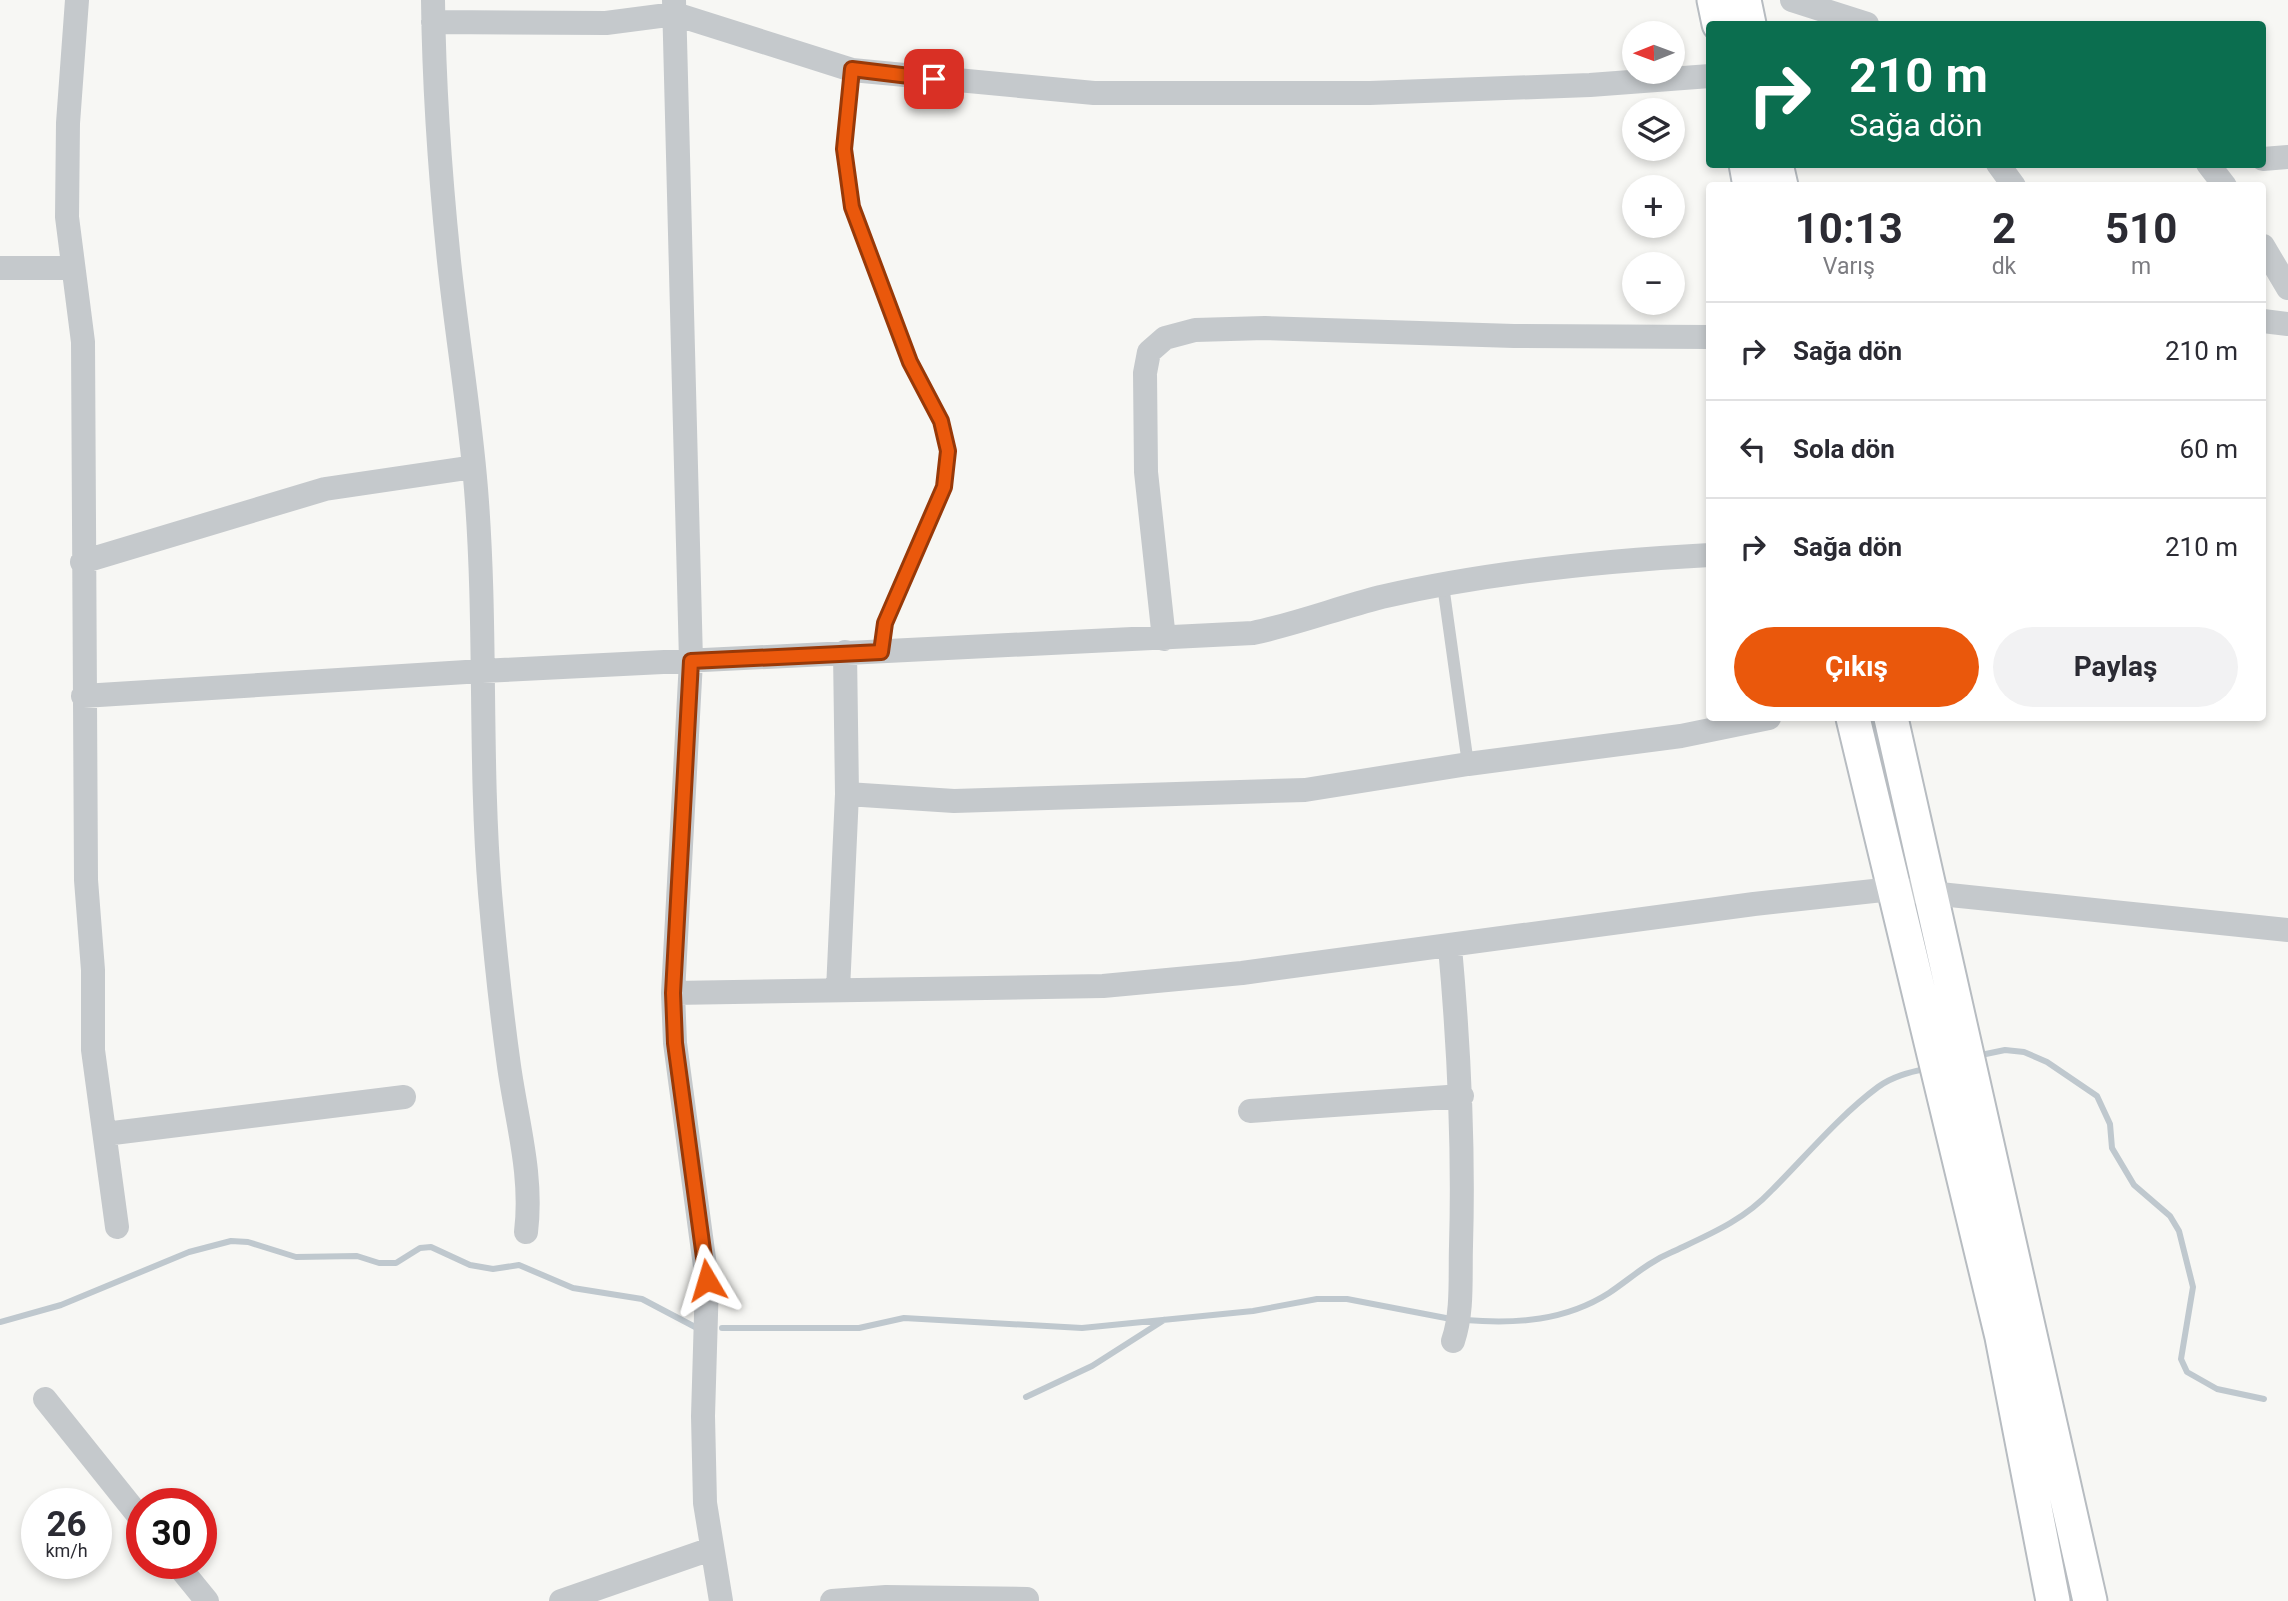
<!DOCTYPE html>
<html lang="tr">
<head>
<meta charset="utf-8">
<style>
  :root { --surface:#fff; --page:#f2f2f3; --text:#2b2b33; --muted:#7c7c81; --line:#e1e1e2; --accent:#ea580c }
  body { margin:0; font-family:Roboto,sans-serif; background:var(--page); color:var(--text); height:100vh; display:flex; flex-direction:column; font-size:26px; white-space:nowrap }
  * { box-sizing:border-box; margin:0 }
  p { font-size:23px; color:var(--muted) }
  .icon { flex:none; width:38px; height:38px; fill:none; stroke:currentColor; stroke-width:2; stroke-linecap:round; stroke-linejoin:round }
  .map { position:relative; flex:1; overflow:hidden }
  .side { position:absolute; left:1706px; top:182px; width:560px; height:539px; display:flex; flex-direction:column; background:var(--surface); border-radius:7px; box-shadow:0 4px 10px #0003 }
  .side>* { flex:none }
  .banner { position:absolute; left:1706px; top:21px; width:560px; height:147px; border-radius:7px; box-shadow:0 4px 10px #0003; background:#0b6e4f; color:#fff; overflow:hidden }
  .needle { width:46px; rotate:269deg }
  .controls { position:absolute; left:1622px; top:21px; display:grid; gap:14px }
  .controls a { display:grid; place-items:center; width:63px; height:63px; border-radius:50%; background:var(--surface); box-shadow:0 4px 10px #0003; font-size:35px }
  .speed { position:absolute; left:21px; top:1488px; display:flex; gap:14px; font-size:35px; font-weight:700; text-align:center }
  .speed>* { display:grid; place-content:center; width:91px; height:91px; border-radius:50%; background:var(--surface); box-shadow:0 4px 10px #0003; line-height:1 }
  .speed small { font-size:18px; font-weight:400 }
  .speed .limit { border:10px solid #d22; background:#fff; color:#111 }
  .pin { position:absolute; display:grid; place-items:center; width:60px; height:60px; color:#fff; margin:-30px; border-radius:14px; box-shadow:0 4px 10px #0006 }
  .me { position:absolute; width:77px; margin:-38px; rotate:353deg; stroke-linejoin:round; filter:drop-shadow(0 0 5px #0008) }
  .turn { display:flex; align-items:center; gap:24px; height:147px; padding:0 28px; font-size:32px }
  .turn .icon { width:91px; height:91px; stroke-width:2.5 }
  .turn b { display:block; font-size:49px; line-height:60px }
  .eta { display:flex; justify-content:space-evenly; align-items:center; height:119px; text-align:center }
  .eta b { font-size:42px; font-weight:700; line-height:49px }
  .action { display:flex; gap:14px; margin-top:auto; padding:14px 28px }
  .action a { flex:1; height:80px; border-radius:42px; background:var(--accent); color:#fff; font-size:28px; font-weight:700; line-height:80px; text-align:center }
  .action a+a { background:var(--page); color:var(--text) }
  ul { padding:0; list-style:none }
  li { display:flex; align-items:center; gap:21px; height:98px; padding:0 28px; border-top:2px solid var(--line) }
  li div { flex:1 }
  li b { display:block; font-size:26px }
  li em { font-style:normal }
  .map>svg:first-child { display:block }
</style>
</head>
<body>
<div class="map">
<svg width="2288" height="1601" viewBox="0 0 2288 1601">
  <rect width="100%" height="100%" fill="#f7f7f4"/>
  <g fill="none" stroke-linecap="round" stroke-linejoin="round">
    <path stroke="#bfc8ce" stroke-width="6" d="M1976,1056l29,-6 19,2 23,10 50,34 13,28 2,24 22,37 36,31 9,15 14,56 -12,72 6,13 30,17 47,10
      M1465,1320c52,4 100,1 144,-27 21,-14 39,-31 63,-41 36,-17 71,-31 99,-61 35,-35 68,-75 107,-104 15,-11 33,-15 50,-19
      M0,1322l61,-17 128,-53 42,-11 17,1 48,15 61,-1 22,7h17l24,-15 11,-1 39,18 23,4 26,-4 54,23 69,11 55,29
      M722,1328h137l45,-10 178,10 171,-17 64,-12h30l104,20
      M1026,1397l66,-31 72,-46"/>
    <defs>
      <path id="secondary" d="M1714,0l5,24
        M1744,0l5,24
        M1746,164l4,22
        M1776,164l5,22
        M1853,718l149,619 51,264
        M1891,718l199,883"/>
    </defs>
    <use href="#secondary" stroke="#b7bcc1" stroke-width="37"/>
    <path stroke="#c5c9cc" stroke-width="12" d="M852,70l-8,79 8,58 58,154 31,59 7,31 -4,36 -59,136 -4,29
      M1443,585l25,179"/>
    <path stroke="#c5c9cc" stroke-width="24" d="M77,0l-9,123 -1,94 16,125 3,538 7,90v80l24,177
      M433,0c1,87 7,174 16,261 8,76 21,152 27,228 11,135 3,270 14,404 5,58 11,116 19,173 8,57 24,109 17,166
      M674,0l17,661 -18,332 2,50 32,238 -4,135 2,87 16,98
      M1792,0l75,24
      M433,22l173,1 69,-9 177,56 242,23h276l220,-8 120,-9
      M2263,159l25,-2
      M1998,164l16,22
      M2208,164l17,22
      M2263,246l25,42
      M0,268h73
      M2263,321l25,3
      M82,562l243,-73 149,-22
      M1164,639l-18,-167 -1,-99 4,-21 16,-14 30,-8 70,-2 249,8 196,1
      M83,696l399,-25 771,-38c43,-9 85,-25 128,-36 108,-25 218,-36 329,-42
      M847,794l107,7 351,-11 163,-26 213,-28 88,-18
      M1450,947c9,100 14,198 11,299 -1,31 2,66 -8,95
      M838,990l9,-196 -2,-142
      M673,993l430,-7 139,-13 512,-69 138,-15 396,41
      M1250,1111l212,-15
      M105,1134l299,-37
      M45,1399l97,121
      M176,1563l31,38
      M561,1601l150,-52
      M832,1601l54,-4 141,2"/>
    <use href="#secondary" stroke="#fff" stroke-width="33"/>
  </g>
  <g fill="none" stroke-linecap="round" stroke-linejoin="round">
    <defs>
      <path id="route" d="M707,1280l-32,-237 -2,-50 18,-332 190,-9 4,-29 59,-136 4,-36 -7,-30 -31,-59 -58,-155 -8,-58 8,-80 82,10"/>
    </defs>
    <use href="#route" stroke="#983908" stroke-width="18"/>
    <use href="#route" stroke="#ea580c" stroke-width="12"/>
  </g>
</svg>
<div class="controls">
<a><svg class="needle" viewBox="-14 -14 28 28"><path d="M0-13l5 13h-10z" fill="#e53935"/><path d="M0 13l5-13h-10z" fill="#7c7c81"/></svg></a>
<a><svg class="icon" aria-label="layers" viewBox="0 0 24 24"><path d="M12 4l9 5-9 5-9-5zM3 14l9 5 9-5"/></svg></a>
<a>+</a>
<a>−</a>
</div>
<div class="speed"><div>26<small>km/h</small></div><div class="limit">30</div></div>
<div class="pin" style="left:934px;top:79px;background:#d93025"><svg class="icon" aria-label="arrive" viewBox="0 0 24 24"><path d="M6 21V4h12l-3 4 3 4H6"/></svg></div>
<svg class="me" style="left:707px;top:1280px" viewBox="-20 -20 40 40"><path d="M0-17L14 15 0 8-14 15z" fill="#ea580c" stroke="#fff" stroke-width="4"/></svg>
<div class="banner">
<div class="turn"><svg class="icon" aria-label="right" viewBox="0 0 24 24"><path d="M7 20v-9h11M14 6l5 5-5 5"/></svg><div><b>210 m</b>Sağa dön</div></div>
</div>
<section class="side">
<div class="eta">
<div><b>10:13</b><p>Varış</p></div>
<div><b>2</b><p>dk</p></div>
<div><b>510</b><p>m</p></div>
</div>
<ul>
<li><svg class="icon" aria-label="right" viewBox="0 0 24 24"><path d="M7 20v-9h11M14 6l5 5-5 5"/></svg><div><b>Sağa dön</b></div><em>210 m</em></li>
<li><svg class="icon" aria-label="left" viewBox="0 0 24 24"><path d="M17 20v-9H6M10 6l-5 5 5 5"/></svg><div><b>Sola dön</b></div><em>60 m</em></li>
<li><svg class="icon" aria-label="right" viewBox="0 0 24 24"><path d="M7 20v-9h11M14 6l5 5-5 5"/></svg><div><b>Sağa dön</b></div><em>210 m</em></li>
</ul>
<div class="action"><a>Çıkış</a><a>Paylaş</a></div>
</section>
</div>
</body>
</html>
